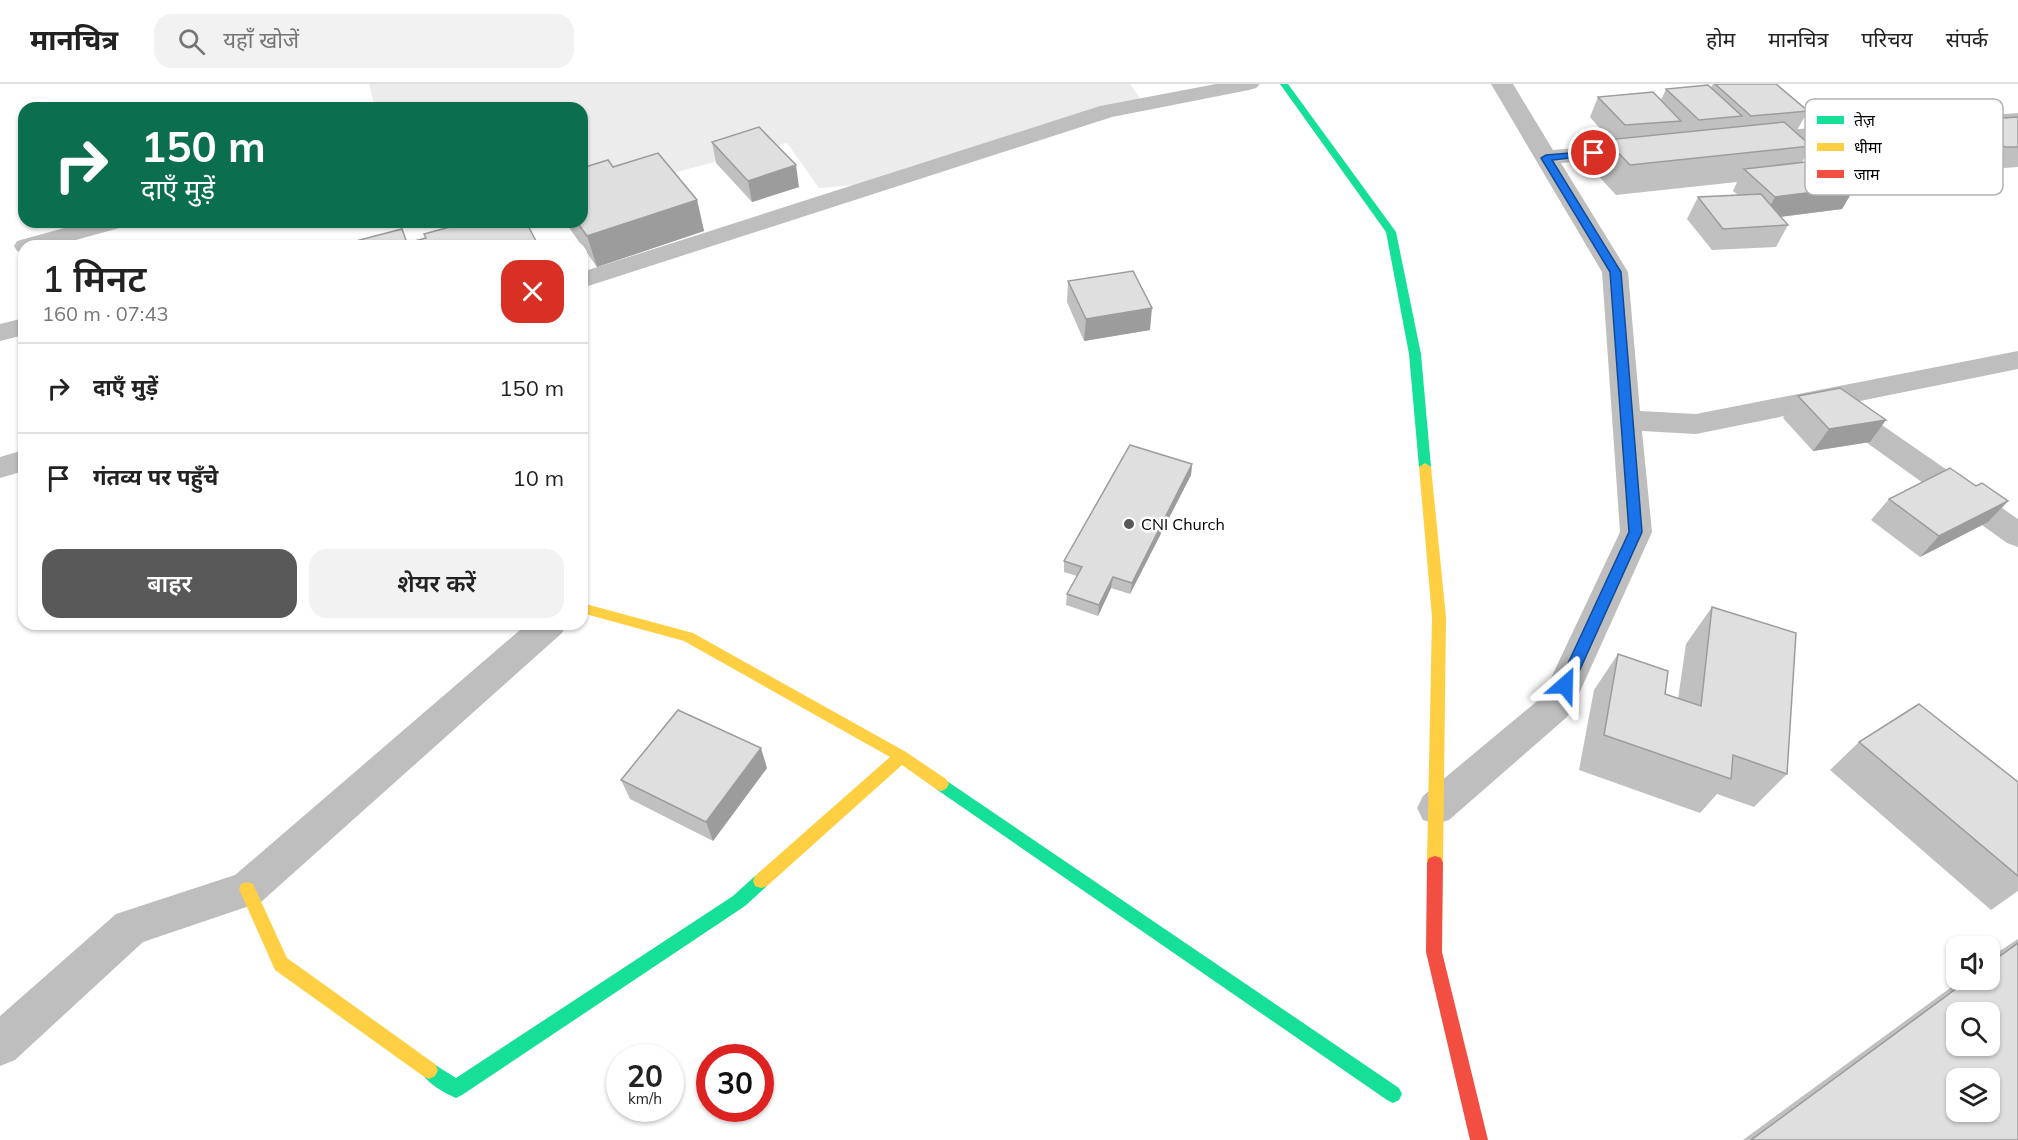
<!DOCTYPE html>
<html lang="hi">
<head>
<meta charset="utf-8">
<style>
  :root { --surface:#fff; --page:#f2f2f2; --text:#222; --muted:#767676; --line:#e0e0e0; --accent:#595959 }
  body { margin:0; font-family:Mulish,"Noto Sans Devanagari",sans-serif; background:var(--page); color:var(--text); height:100vh; display:flex; flex-direction:column; font-size:22px; white-space:nowrap }
  * { box-sizing:border-box; margin:0 }
  p { font-size:20px; color:var(--muted) }
  .icon { flex:none; width:33px; height:33px; fill:none; stroke:currentColor; stroke-width:2; stroke-linecap:round; stroke-linejoin:round }
  .map { position:relative; flex:1; overflow:hidden }
  .drawer { position:absolute; left:18px; top:156px; width:570px; height:390px; display:flex; flex-direction:column; background:var(--surface); border-radius:18px; box-shadow:0 2px 4px #0004 }
  .drawer>* { flex:none }
  .hud { position:absolute; left:18px; top:18px; width:570px; height:126px; border-radius:18px; box-shadow:0 2px 4px #0004; background:#0b6e4f; color:#fff; overflow:hidden }
  .buttons { position:absolute; left:1946px; top:852px; display:grid; gap:12px }
  .buttons a { display:grid; place-items:center; width:54px; height:54px; border-radius:12px; background:var(--surface); box-shadow:0 2px 4px #0004; font-size:30px }
  .speed { position:absolute; left:606px; top:960px; display:flex; gap:12px; font-size:30px; font-weight:700; text-align:center }
  .speed>* { display:grid; place-content:center; width:78px; height:78px; border-radius:50%; background:var(--surface); box-shadow:0 2px 4px #0004; line-height:1 }
  .speed small { font-size:15px; font-weight:400 }
  .speed .limit { border:9px solid #d22; background:#fff; color:#111 }
  .pin { position:absolute; display:grid; place-items:center; width:51px; height:51px; color:#fff; margin:-26px; border:3px solid #fff; border-radius:50%; box-shadow:0 2px 6px #0007 }
  .me { position:absolute; width:66px; margin:-33px; rotate:25deg; stroke-linejoin:round; filter:drop-shadow(0 0 4px #0008) }
  .turn { display:flex; align-items:center; gap:21px; height:126px; padding:0 24px; font-size:27px }
  .turn .icon { width:78px; height:78px; stroke-width:2.5 }
  .turn b { display:block; font-size:42px; line-height:51px }
  .round { display:grid; place-items:center; flex:none; width:63px; height:63px; border-radius:18px; background:var(--page) }
  .overview { display:flex; align-items:center; justify-content:space-between; height:102px; padding:0 24px }
  h1 { font-size:36px; font-weight:600; line-height:45px }
  .button { display:flex; gap:12px; margin-top:auto; padding:12px 24px }
  .button a { flex:1; height:69px; border-radius:18px; background:var(--accent); color:#fff; font-size:24px; font-weight:600; line-height:69px; text-align:center }
  .button a+a { background:var(--page); color:var(--text) }
  ul { padding:0; list-style:none }
  li { display:flex; align-items:center; gap:18px; height:90px; padding:0 24px; border-top:2px solid var(--line) }
  li div { flex:1 }
  li b { display:block; font-size:22px }
  li em { font-style:normal }
  header { display:flex; align-items:center; gap:36px; box-sizing:border-box; height:84px; padding:0 30px; background:var(--surface); border-bottom:2px solid var(--line) }
  header strong { font-size:28px }
  nav { display:flex; gap:33px; margin-inline-start:auto; font-size:21px }
  .search { width:420px; height:54px; background:var(--page); display:flex; align-items:center; gap:15px; box-sizing:border-box; padding:0 21px; border-radius:18px; color:var(--muted); font-size:22px }
  .map>svg:first-child { display:block }
</style>
</head>
<body>
<header>
<strong>मानचित्र</strong>
<div class="search"><svg class="icon" aria-label="search" viewBox="0 0 24 24"><circle cx="10" cy="10" r="6"/><path d="M15 15l6 6"/></svg>यहाँ खोजें</div>
<nav><a>होम</a><a>मानचित्र</a><a>परिचय</a><a>संपर्क</a></nav>
</header>
<div class="map">
<svg width="2018" height="1056" viewBox="0 0 2018 1056">
  <rect width="100%" height="100%" fill="#fff"/>
  <path fill="#ececec" d="M369,0h761l13,19 -228,77 -96,8 -32,-45 -205,54v-89h-207z"/>
  <g fill="none" stroke-linecap="round" stroke-linejoin="round">
    <path fill="#bebebe" fill-rule="evenodd" d="M1216,0h44l-4,4 -7,2 -137,27 -530,171v-16l518,-166z
      M1491,0h22l40,66 92,-8 8,2 3,5 -3,5 -8,2 -84,7 67,109 12,139 56,3 322,-63v18l-168,34 168,116v28l-11,-4 -179,-128 -4,-7 -128,26 -54,-3 10,101 -79,175 -6,10 -118,103 -13,4 -13,-4 -6,-12 6,-12 119,-99 78,-165 -18,-260z
      M2018,29v14l-261,19 -8,-2 -3,-5 3,-5 8,-2z
      M86,138h40l-3,5 -69,19h-30v7l-7,-2 -3,-5 3,-5z
      M24,234v17l-24,6v-17z
      M24,366v21l-24,7v-21z
      M527,540h40l-5,9 -301,269 -118,40 -128,118 -15,6v-50l116,-102 119,-39z"/>
    <path fill="#16e098" fill-rule="evenodd" d="M1280,0h8l108,148 25,122 10,113 -2,3 -4,1 -6,-4 -10,-113 -23,-122z
      M941,693l458,311 3,6 -3,6 -6,3 -6,-3 -451,-311 -3,-5 3,-5z
      M761,790l6,2 2,5 -2,5 -22,20 -283,189 -6,3c-12,-5 -31,-16 -36,-28l3,-6 6,-3 27,17 277,-182 22,-20z"/>
    <path fill="#ffcf43" fill-rule="evenodd" d="M1425,379l6,4 15,150 -3,246 -2,5 -6,2 -6,-2 -2,-5 5,-246 -13,-150z
      M582,519l111,30 213,119 40,27 3,5 -3,5 -5,2 -5,-2 -34,-24 -135,121 -6,2 -6,-2 -2,-5 2,-5 135,-119 -206,-116 -102,-28z
      M247,798l6,2 34,74 148,106 3,6 -3,6 -6,3 -6,-3 -148,-106 -36,-81 2,-5z"/>
    <path fill="#f24e42" fill-rule="evenodd" d="M1435,772l6,2 2,5 -1,89 46,188h-18l-44,-188 1,-89 2,-5z"/>
  </g>
  <path fill="#c0c0c0" d="M1713,0h63l32,27 -12,21h-1l16,14 -9,16 53,25 -13,22 -61,8 7,8 -12,22 -64,3 -25,-31 11,-22 40,-2 -5,-4 4,-9 -121,13 -23,-25 13,-30 3,-1 -19,-22 8,-20 63,3 5,-11 45,-2z
    M2018,33v50l-28,2 -32,-28 14,-21z
    M712,58l87,45 -47,15 -36,-39z
    M613,83l84,33 7,31 -107,36 -32,-45h17z
    M1068,197l82,49 -66,11 -17,-39z
    M1798,312l72,46 -57,9 -30,-33z
    M1192,380l-1,11 -61,119 -19,-6 -13,28 -32,-11 1,-11 10,-18 -13,-4v-11z
    M1976,402l32,15 -20,21 -68,35 -49,-37 18,-21z
    M1712,523l75,167 -33,33 -37,-13 -17,19 -121,-43 15,-80 24,-36 47,40 13,5 8,-55z
    M1859,658l159,40v109l-27,19 -161,-140z
    M767,684l-54,73 -83,-42 -9,-19z
    M2018,855v201h-275l218,-160h28v-22z"/>
  <path fill="#9c9c9c" d="M796,81l3,22 -47,15 -4,-21z
    M1855,103l-13,22 -79,10 12,-22z
    M697,116l7,31 -107,36 -10,-31z
    M536,157l2,5h-10l-1,-3z
    M1152,224l-2,22 -66,11 2,-22z
    M1886,336l-16,22 -57,9 16,-22z
    M1192,380l-1,11 -61,119 2,-11z
    M2008,417l-20,21 -68,35 19,-21z
    M1113,493l-2,11 -13,28 1,-11z
    M761,664l6,20 -54,73 -7,-19z"/>
  <path fill="#dfdfdf" stroke="#9c9c9c" stroke-width="1.5" fill-rule="evenodd" d="M1715,0h61l32,27 -57,5z
    M1708,1l34,31 -43,4 -33,-31z
    M1653,8l28,29 -56,4 -27,-28z
    M2018,33v30h-13l-33,-27z
    M1784,38l27,24 -181,19 -24,-25z
    M759,43l37,38 -48,16 -36,-39z
    M658,69l39,47 -110,36 -10,-14h5v-54l26,-8 5,7z
    M1823,76l32,27 -80,10 -31,-28z
    M1761,110l27,31 -65,4 -25,-32z
    M468,138h58l10,19 -9,2 1,3h-175l-1,-4 50,-13 5,14 19,-5 -2,-4z
    M1133,187l19,37 -66,11 -18,-38z
    M1840,304l46,32 -57,9 -31,-33z
    M1130,361l62,19 -60,119 -19,-6 -14,28 -32,-11 15,-27 -18,-6z
    M1950,384l26,18 6,-3 26,18 -69,35 -50,-37z
    M1712,523l84,26 -9,141 -54,-19 -2,24 -127,-44 14,-81 50,17 -3,23 36,12z
    M1919,620l99,78v94l-159,-134z
    M678,626l83,38 -55,74 -85,-42z
    M2018,859v197h-267l217,-160h21v-16zM1956,928h33v34h-33zM1956,994h33v34h-33z"/>
  <path fill="#1a73e8" stroke="#114b97" stroke-width="1.5" d="M1594,67l5,2 -2,2 -45,5 69,112 21,260 -69,153 -8,6 -7,-6 71,-153 -19,-260 -69,-114 5,-3z"/>
  <circle fill="#595959" stroke="#fff" stroke-width="2" cx="1129" cy="440" r="6"/>
  <g text-anchor="middle" dominant-baseline="central" stroke-width="5" stroke-linejoin="round" paint-order="stroke">
    <g font-size="16" fill="#000" stroke="#fff" text-anchor="start">
      <text x="1141" y="440">CNI Church</text>
    </g>
  </g>
  <rect x="1805" y="15" width="198" height="96" rx="9" fill="#fff" stroke="#b2b2b2" stroke-width="1.5"/>
  <rect x="1817" y="32" width="27" height="8" fill="#16e098"/>
  <rect x="1817" y="59" width="27" height="8" fill="#ffcf43"/>
  <rect x="1817" y="86" width="27" height="8" fill="#f24e42"/>
  <g font-size="16" fill="#000">
    <text x="1854" y="42">तेज़</text>
    <text x="1854" y="69">धीमा</text>
    <text x="1854" y="96">जाम</text>
  </g>
</svg>
<div class="buttons">
<a><svg class="icon" aria-label="sound" viewBox="0 0 24 24"><path d="M4 9h4l5-4v14l-5-4H4zM17 9q2 3 0 6"/></svg></a>
<a><svg class="icon" aria-label="search" viewBox="0 0 24 24"><circle cx="10" cy="10" r="6"/><path d="M15 15l6 6"/></svg></a>
<a><svg class="icon" aria-label="layers" viewBox="0 0 24 24"><path d="M12 4l9 5-9 5-9-5zM3 14l9 5 9-5"/></svg></a>
</div>
<div class="speed"><div>20<small>km/h</small></div><div class="limit">30</div></div>
<div class="pin" style="left:1594px;top:69px;background:#d93025"><svg class="icon" aria-label="arrive" viewBox="0 0 24 24"><path d="M6 21V4h12l-3 4 3 4H6"/></svg></div>
<svg class="me" style="left:1565px;top:601px" viewBox="-20 -20 40 40"><path d="M0-17L14 15 0 8-14 15z" fill="#1a73e8" stroke="#fff" stroke-width="4"/></svg>
<div class="hud">
<div class="turn"><svg class="icon" aria-label="right" viewBox="0 0 24 24"><path d="M7 20v-9h11M14 6l5 5-5 5"/></svg><div><b>150 m</b>दाएँ मुड़ें</div></div>
</div>
<section class="drawer">
<div class="overview"><div><h1>1 मिनट</h1><p>160 m · 07:43</p></div><a class="round" style="background:#d93025;color:#fff"><svg class="icon" aria-label="close" viewBox="0 0 24 24"><path d="M6 6l12 12M18 6L6 18"/></svg></a></div>
<ul>
<li><svg class="icon" aria-label="right" viewBox="0 0 24 24"><path d="M7 20v-9h11M14 6l5 5-5 5"/></svg><div><b>दाएँ मुड़ें</b></div><em>150 m</em></li>
<li><svg class="icon" aria-label="arrive" viewBox="0 0 24 24"><path d="M6 21V4h12l-3 4 3 4H6"/></svg><div><b>गंतव्य पर पहुँचे</b></div><em>10 m</em></li>
</ul>
<div class="button"><a>बाहर</a><a>शेयर करें</a></div>
</section>
</div>
</body>
</html>
